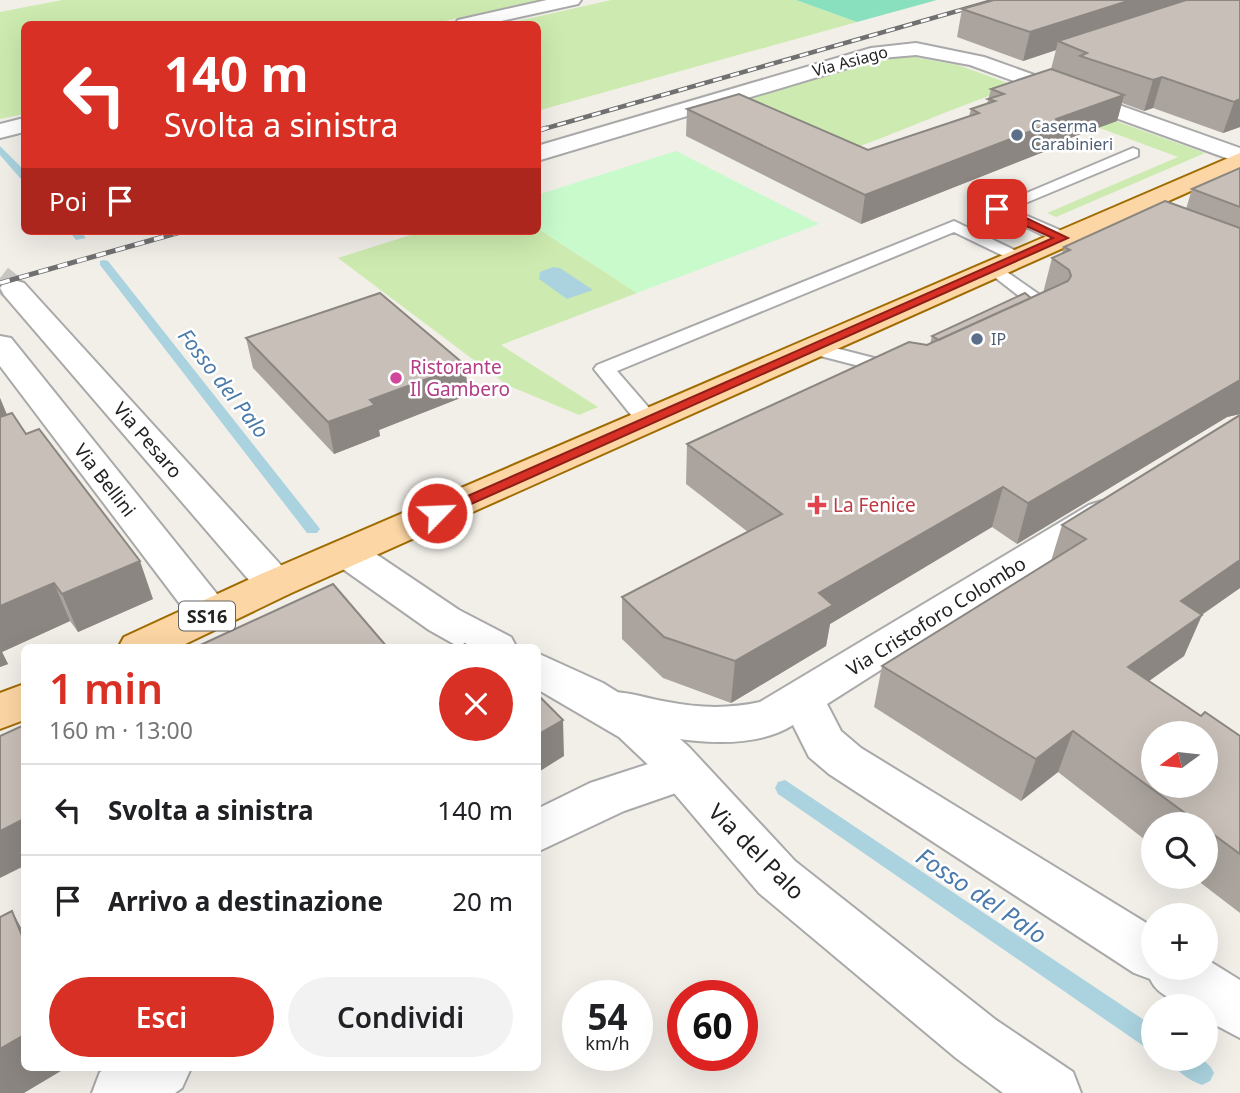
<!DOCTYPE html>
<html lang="it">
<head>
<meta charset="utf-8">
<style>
  :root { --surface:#fff; --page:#f2f2f2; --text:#202124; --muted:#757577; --line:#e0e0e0; --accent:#d93025 }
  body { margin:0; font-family:"Noto Sans",sans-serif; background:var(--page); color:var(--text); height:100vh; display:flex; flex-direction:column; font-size:26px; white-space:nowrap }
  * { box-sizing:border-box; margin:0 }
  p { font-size:23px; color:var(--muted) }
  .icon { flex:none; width:38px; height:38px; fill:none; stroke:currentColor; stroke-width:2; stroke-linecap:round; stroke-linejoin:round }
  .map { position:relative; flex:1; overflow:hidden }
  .sheet { position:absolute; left:21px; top:644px; width:520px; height:427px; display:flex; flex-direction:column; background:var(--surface); border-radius:10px; box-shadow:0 7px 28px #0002 }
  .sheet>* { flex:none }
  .top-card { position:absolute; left:21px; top:21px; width:520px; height:214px; border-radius:10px; box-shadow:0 7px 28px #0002; background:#d93025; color:#fff; overflow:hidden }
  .needle { width:46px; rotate:255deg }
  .fabs { position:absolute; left:1141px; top:721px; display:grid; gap:14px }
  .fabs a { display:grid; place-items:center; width:77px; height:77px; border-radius:50%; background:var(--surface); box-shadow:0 7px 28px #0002; font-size:35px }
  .speed { position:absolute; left:562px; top:980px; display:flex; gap:14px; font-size:35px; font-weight:700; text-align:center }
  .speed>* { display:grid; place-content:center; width:91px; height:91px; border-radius:50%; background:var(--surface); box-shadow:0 7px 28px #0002; line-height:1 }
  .speed small { font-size:18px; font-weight:400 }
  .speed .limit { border:10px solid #d22; background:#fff; color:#111 }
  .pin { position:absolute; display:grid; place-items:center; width:60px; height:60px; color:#fff; margin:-30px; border-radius:14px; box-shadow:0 4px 10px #0006 }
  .me { position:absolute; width:77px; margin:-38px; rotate:66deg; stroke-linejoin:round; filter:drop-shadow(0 0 5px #0008) }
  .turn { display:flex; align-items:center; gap:24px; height:147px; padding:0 28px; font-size:32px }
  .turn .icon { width:91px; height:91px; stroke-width:2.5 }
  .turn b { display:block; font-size:49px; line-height:60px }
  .then { display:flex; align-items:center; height:66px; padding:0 28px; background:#0003; gap:14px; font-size:26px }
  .round { display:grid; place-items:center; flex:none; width:74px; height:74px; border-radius:37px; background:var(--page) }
  .overview { display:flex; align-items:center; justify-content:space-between; height:119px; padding:0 28px }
  h1 { font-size:42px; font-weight:600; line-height:52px; color:var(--accent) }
  .primary-button { display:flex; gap:14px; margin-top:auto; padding:14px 28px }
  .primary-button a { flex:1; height:80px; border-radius:42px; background:var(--accent); color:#fff; font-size:28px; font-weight:600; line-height:80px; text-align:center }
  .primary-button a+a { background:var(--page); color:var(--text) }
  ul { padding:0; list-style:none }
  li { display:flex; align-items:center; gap:21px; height:91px; padding:0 28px; border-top:2px solid var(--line) }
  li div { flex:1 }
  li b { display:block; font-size:26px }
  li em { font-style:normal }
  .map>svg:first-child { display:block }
</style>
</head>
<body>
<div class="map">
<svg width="1240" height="1093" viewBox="0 0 1240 1093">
  <rect width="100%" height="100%" fill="#f2efe9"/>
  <path fill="#cdebb0" d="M62,0h480l-111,24h-407v90l-24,5v-107z
    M611,0h185l61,22 -320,89v-87h-32z
    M908,56l50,9 58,21c-63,22 -121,48 -183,70l-108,-50 145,-44z
    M1043,95l162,58 -149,64 -9,-4 131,-56 -151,-56z
    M537,228l100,65 -136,52 97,62 -19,8 -72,-30 -169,-127 85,-27h114z"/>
  <path fill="#c8facc" d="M676,151l143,73 -182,69 -100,-65v-33z"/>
  <path fill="#88e0be" d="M796,0h141l-80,22z"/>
  <path fill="#aad3df" d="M553,267l7,1 33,22 -26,9 -28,-20 1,-7z"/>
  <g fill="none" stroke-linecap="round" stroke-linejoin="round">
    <path fill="#aad3df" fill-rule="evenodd" d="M0,146l24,24v9l-4,-1 -20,-23z
      M69,231h11l6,7 -10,2z
      M104,260l4,1 209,264 3,4 -3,4h-10l-207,-268v-4z
      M785,780l368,246v24l-8,-3 -367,-253 -3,-6 3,-6z
      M1170,1059c18,-1 36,-5 44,14l-4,8 -8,4c-13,-5 -26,-13 -32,-26z"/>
    <path stroke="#c8c6c1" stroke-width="26" stroke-dasharray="26 13" stroke-linecap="butt" d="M0,278l14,11"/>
    <defs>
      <path id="service" d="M1133,148l5,2v6l-127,53 58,25 3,4 -3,4h-12l-68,-33z
        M954,221l75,36 -3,4h-12l-60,-29 -337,139 39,45 3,5 -3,5h-16l-46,-57 3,-4z
        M994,263l63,44 2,4c-5,8 -15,10 -24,8l-3,-4 5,-5 -49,-38 -3,-4 3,-4z
        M812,342l93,24 3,4 -10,6 -93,-24 -3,-4z"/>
      <path id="minor" d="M916,43l68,14 256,91v15l-270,-98 -54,-10 -35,3 -344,103v-15l334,-98z
        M0,336l11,2 214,266 6,10 -6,10 -15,4 -15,-4 -195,-258z
        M1102,501l13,4 6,8 -6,8 -288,183 14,27 20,17 292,179v41h53v-9l34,21v58l-34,-18v-14c-20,0 -47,-7 -56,-27l-16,-6 -305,-199 -20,-17 -16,-32c-52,33 -145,11 -200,-6l-6,-12 6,-12c25,-8 50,3 75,7 30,6 61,7 92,0l329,-197z
        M682,753l17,6 6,13 -6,13 -75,26 -87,41v-43l53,-26z
        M108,1068h83l-9,20 -7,5h-83l8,-21z"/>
      <path id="tertiary" d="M547,0h34l-3,4 -90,20h-33l3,-4z
        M24,118v14l-24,6v-14z
        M14,280l10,3 265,291 6,10 -6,10 -14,4 -14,-4 -257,-299 -4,-7 4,-5z
        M347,540l14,4 98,66 52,27 6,11h-56l-32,-18 -96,-68 -5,-9 5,-9z
        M537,653l66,30 48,30 38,34 106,114 201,159 77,52 8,21h-78l-47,-35 -197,-165 -102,-120 -38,-36 -82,-48z"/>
      <path id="primary" d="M1240,153v16l-951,425 -112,54h-59l6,-11 137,-63z
        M24,684v36l-24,9v-36z"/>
    </defs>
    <use href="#service" stroke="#a9a9a9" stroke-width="4"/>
    <use href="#minor" stroke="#a9a9a9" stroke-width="4"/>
    <use href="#tertiary" stroke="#a9a9a9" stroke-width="4"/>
    <use href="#primary" stroke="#a06b00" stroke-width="4"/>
    <use href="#service" fill="#fff" fill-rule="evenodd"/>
    <use href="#minor" fill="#fff" fill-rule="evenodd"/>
    <use href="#tertiary" fill="#fff" fill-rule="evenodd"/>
    <use href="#primary" fill="#fcd6a4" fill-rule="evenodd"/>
    <defs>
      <path id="rail-far1" d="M540,130l456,-130"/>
      <path id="rail" d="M537,131l9,-3
        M0,283l184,-52"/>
    </defs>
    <use href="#rail-far1" stroke="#707070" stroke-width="4.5"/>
    <use href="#rail" stroke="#707070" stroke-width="5"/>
    <use href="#rail-far1" stroke="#fff" stroke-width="2.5" stroke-dasharray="9" stroke-linecap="butt"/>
    <use href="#rail" stroke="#fff" stroke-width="3.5" stroke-dasharray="10" stroke-linecap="butt"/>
  </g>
  <path fill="#aba49e" d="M1240,0v127l-17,6 -70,-25 -9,3 -22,-8 -5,18 -66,24v4l-190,75 -175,-88 1,-27 181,41 101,-34 2,-7 16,-5 4,-15 60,-20 5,-19 -33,11 -66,-24 5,-28z
    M1240,168v246l-13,3 -210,127 -25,-17 -162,97 -4,22 -95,57 -68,-25 -41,-39v-42l126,-65 -62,-48 1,-40 240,-99 3,-1 2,-8 111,-43 9,-35 10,-5 2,-6 122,-38 6,-20z
    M246,338l219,27 3,30 -89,35 1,6 -46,18 -81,-86z
    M0,398l7,17 19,19 127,165 -75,33 -8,-11 -68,31 6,12 -8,3z
    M1062,525l178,63 -38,27 -18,41 -35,25 52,35 39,20v177l-47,-36h13v-53h-53v22l-95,-74 -37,29 -147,-94 8,-41 169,-105z"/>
  <path fill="#8b8681" d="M1131,0h77l-150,41 -2,9 -33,11 7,-29z
    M1162,77l-9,31 -9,3 9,-31z
    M1124,95l-7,26 -66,24v4l-190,75 4,-29 191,-76z
    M1240,99v28l-17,6 11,-31z
    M465,365l3,30 -89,35 1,6 -46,18 -6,-32 42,-22z
    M1240,380v34l-13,3 -210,127 11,-41z
    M0,398l12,29 -12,5z
    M1003,487l-11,40 -162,97 -4,22 -95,57 4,-42 84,-68z
    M1240,560v28l-45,31 7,-4 -18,41 -73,52 17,-41 53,-66z
    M140,561l13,38 -75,33 -16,-38z
    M54,583l16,38 -68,31 6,12 -8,3v-61z
    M563,720l1,36 -27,17v-38z
    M1073,731l-15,41 -37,29 15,-42z
    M24,819v47l-24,12v-47z
    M12,911l12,22v8z
    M24,1035v33h42l-42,25h-24v-44z"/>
  <path fill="#c7bfb8" stroke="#8b8681" stroke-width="2" fill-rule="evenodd" d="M994,0h137l-101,32 -68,-23z
    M1186,0h54v99l-6,3 -72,-25 -9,3 -73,-24 7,-3 -29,-12z
    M1051,69l73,26 -68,24 1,2 -192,74 -178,-86 52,-15 129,56 111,-37 -8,-4 24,-8 -7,-2 16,-5 -13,-5z
    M1240,168v39l-48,-18z
    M1165,201l75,27v152l-212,123 -25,-16 -184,106 14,12 -98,56 -71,-24 -42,-40 160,-83 -95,-70 222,-102 18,3 141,-64 3,-5 -2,-6 -17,-12 18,-8 -6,-3z
    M380,293l85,72 -95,35 5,5 -47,17 -82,-84z
    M1025,293l6,5 -92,42 -7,-4z
    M12,413l14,21 13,-5 101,132 -78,33 -8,-11 -54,23v-189z
    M1240,415v145l-59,41 21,14 -74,52 73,49 4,-4 35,24v118l-34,-25v-5h-6l-127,-93 -37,28 -154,-93 204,-127 -24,-14zM1153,733h53v53h-53z
    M333,584l55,64h-194z
    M465,644l6,4h-12z
    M537,694l26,26 -26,15z
    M24,725v94l-24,12v-95z
    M12,911l12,30v94l-24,14v-132z"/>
  <path fill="#d93025" stroke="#8d1f18" stroke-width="2" d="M993,206h8l67,32 -626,279 -5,1 -8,-5 624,-275 -60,-27z"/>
  <g fill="#5c6f8a" stroke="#fff" stroke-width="2.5">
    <circle cx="1017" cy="135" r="7"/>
    <circle cx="977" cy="339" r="7"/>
  </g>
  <circle fill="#d1479c" stroke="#fff" stroke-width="2.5" cx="396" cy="378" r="7"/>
  <path fill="#e0444e" stroke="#fff" stroke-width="2.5" d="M813.5 494.5h7v7h7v7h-7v7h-7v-7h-7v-7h7z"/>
  <g text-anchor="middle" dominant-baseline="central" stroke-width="5" stroke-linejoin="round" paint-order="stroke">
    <g font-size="16" fill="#222" stroke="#fff">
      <text transform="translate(850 61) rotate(-15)">Via Asiago</text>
    </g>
    <g font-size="16" fill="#4e5e75" stroke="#fff" text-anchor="start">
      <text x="1031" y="126">Caserma<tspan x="1031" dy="18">Carabinieri</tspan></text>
      <text x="991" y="339">IP</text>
    </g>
    <rect fill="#fff" stroke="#646464" stroke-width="2" x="179" y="601.5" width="56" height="29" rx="5"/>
    <g font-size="18" font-weight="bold" fill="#222">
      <text x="207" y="616">SS16</text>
    </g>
    <g font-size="19" fill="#b23c85" stroke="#fff" text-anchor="start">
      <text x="410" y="367">Ristorante<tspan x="410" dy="22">Il Gambero</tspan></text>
    </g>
    <g font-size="19" fill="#222" stroke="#fff">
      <text transform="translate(148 440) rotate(49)">Via Pesaro</text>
      <text transform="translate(105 480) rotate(52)">Via Bellini</text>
      <text transform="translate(936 616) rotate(-32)">Via Cristoforo Colombo</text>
    </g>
    <g font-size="19" fill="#be3a42" stroke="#fff" text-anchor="start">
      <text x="833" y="505">La Fenice</text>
    </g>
    <g font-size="21" font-style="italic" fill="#4a7aab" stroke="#fff">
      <text transform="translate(224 383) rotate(52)">Fosso del Palo</text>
    </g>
    <g font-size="23" fill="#222" stroke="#fff">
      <text transform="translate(757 851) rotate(45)">Via del Palo</text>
    </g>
    <g font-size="24" font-style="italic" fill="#4a7aab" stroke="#fff">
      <text transform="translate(982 895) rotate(34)">Fosso del Palo</text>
    </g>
  </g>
</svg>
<div class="fabs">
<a><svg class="needle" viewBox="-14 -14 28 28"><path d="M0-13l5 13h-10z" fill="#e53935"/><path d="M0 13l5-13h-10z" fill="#757577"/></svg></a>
<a><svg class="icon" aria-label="search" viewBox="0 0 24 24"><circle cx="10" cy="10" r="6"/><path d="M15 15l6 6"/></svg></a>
<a>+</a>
<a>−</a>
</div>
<div class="speed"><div>54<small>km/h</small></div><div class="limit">60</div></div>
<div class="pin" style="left:997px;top:209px;background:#d93025"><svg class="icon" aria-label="arrive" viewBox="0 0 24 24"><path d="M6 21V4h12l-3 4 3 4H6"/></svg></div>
<svg class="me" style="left:437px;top:513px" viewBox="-20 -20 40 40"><circle r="17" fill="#d93025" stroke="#fff" stroke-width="3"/><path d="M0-11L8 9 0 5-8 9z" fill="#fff"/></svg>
<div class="top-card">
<div class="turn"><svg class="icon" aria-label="left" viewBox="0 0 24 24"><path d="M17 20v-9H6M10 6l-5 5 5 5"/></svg><div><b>140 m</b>Svolta a sinistra</div></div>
<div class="then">Poi<svg class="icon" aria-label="arrive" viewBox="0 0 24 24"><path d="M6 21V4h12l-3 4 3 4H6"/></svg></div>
</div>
<section class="sheet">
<div class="overview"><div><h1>1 min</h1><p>160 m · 13:00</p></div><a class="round" style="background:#d93025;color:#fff"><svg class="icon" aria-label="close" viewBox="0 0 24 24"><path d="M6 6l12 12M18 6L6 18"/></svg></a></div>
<ul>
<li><svg class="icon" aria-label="left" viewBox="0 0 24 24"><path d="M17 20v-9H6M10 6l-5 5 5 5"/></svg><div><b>Svolta a sinistra</b></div><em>140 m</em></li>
<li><svg class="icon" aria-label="arrive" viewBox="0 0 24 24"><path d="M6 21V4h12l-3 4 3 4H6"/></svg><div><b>Arrivo a destinazione</b></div><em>20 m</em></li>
</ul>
<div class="primary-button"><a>Esci</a><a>Condividi</a></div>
</section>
</div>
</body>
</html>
